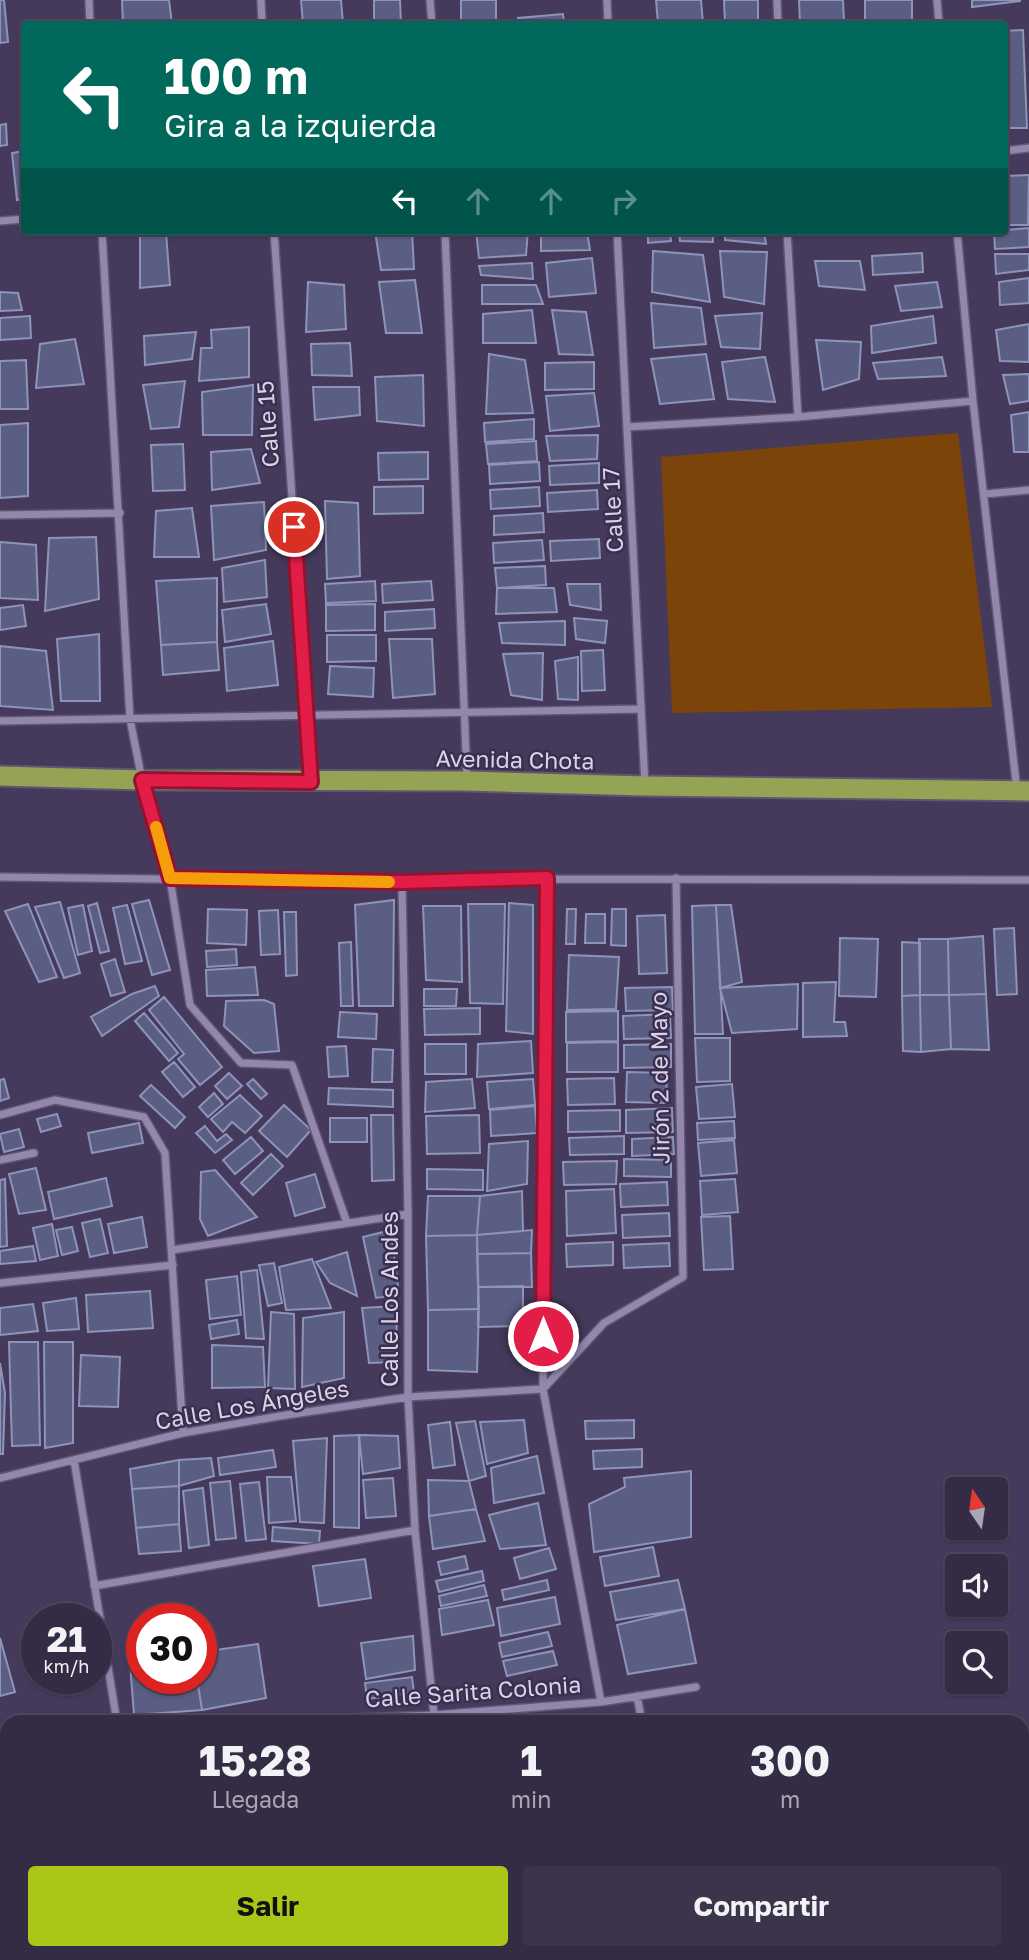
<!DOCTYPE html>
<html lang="es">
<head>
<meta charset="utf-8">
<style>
  :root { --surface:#342c44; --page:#3c344b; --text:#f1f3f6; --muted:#a9a7b2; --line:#4e485d; --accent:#aac717 }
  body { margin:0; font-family:"Golos Text",sans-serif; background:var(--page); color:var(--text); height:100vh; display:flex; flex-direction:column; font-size:26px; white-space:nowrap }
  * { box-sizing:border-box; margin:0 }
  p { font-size:23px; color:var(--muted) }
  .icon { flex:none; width:38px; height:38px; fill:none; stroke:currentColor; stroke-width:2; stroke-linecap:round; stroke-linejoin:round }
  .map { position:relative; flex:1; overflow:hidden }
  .details { position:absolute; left:0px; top:1715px; width:1029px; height:245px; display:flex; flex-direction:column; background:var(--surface); border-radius:21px 21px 0 0; box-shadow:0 2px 5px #0004,0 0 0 2px var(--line) }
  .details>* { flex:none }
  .guide { position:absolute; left:21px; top:21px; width:987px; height:214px; border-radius:7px; box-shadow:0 2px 5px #0004,0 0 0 2px var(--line); background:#00695c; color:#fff; overflow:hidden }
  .needle { width:46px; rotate:347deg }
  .controls { position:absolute; left:945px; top:1477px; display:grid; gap:14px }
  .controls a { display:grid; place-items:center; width:63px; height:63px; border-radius:7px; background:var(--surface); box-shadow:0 2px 5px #0004,0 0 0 2px var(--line); font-size:35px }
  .speed { position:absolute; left:21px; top:1603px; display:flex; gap:14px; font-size:35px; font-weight:700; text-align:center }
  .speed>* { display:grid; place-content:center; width:91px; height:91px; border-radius:50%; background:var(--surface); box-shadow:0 2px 5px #0004,0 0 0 2px var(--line); line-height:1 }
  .speed small { font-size:18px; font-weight:400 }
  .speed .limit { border:10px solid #d22; background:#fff; color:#111 }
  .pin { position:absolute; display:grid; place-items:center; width:60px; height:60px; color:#fff; margin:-30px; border:4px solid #fff; border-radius:50%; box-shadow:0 2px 7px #0007 }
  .me { position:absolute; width:77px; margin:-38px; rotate:0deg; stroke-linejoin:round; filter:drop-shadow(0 0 5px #0008) }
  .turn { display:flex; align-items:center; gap:24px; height:147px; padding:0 28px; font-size:32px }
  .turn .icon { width:91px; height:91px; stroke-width:2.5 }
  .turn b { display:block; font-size:49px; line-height:60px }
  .lanes { display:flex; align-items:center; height:66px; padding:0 28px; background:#0003; justify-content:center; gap:35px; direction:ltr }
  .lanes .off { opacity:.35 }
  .eta { display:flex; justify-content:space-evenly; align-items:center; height:119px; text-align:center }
  .eta b { font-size:42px; font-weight:700; line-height:49px }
  .cta { display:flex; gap:14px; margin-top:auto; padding:14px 28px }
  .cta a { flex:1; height:80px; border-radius:7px; background:var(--accent); color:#111; font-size:28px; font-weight:700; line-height:80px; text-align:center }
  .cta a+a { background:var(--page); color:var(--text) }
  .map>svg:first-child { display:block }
</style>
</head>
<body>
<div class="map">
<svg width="1029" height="1960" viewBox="0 0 1029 1960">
  <rect width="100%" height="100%" fill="#453a5b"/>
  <path fill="#7b440b" d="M958,433l34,274 -320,6 -11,-256z"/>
  <path fill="#5a5e82" stroke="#8e93ba" stroke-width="2" d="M0,0h4l4,42 -8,1z
    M122,0h47l3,24h-49z
    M301,0h40l2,24h-40z
    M374,0h26l1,24h-27z
    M461,0h35v24h-35z
    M656,0h45l2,24h-45z
    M724,0h34v24h-33z
    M799,0h44l1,24h-44z
    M865,0h47v24h-47z
    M972,0h48v1l-48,6z
    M563,14l1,10h-46v-6z
    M1023,30l4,98h-23v-97z
    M6,124l1,21 -7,1v-21z
    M24,151v48l-7,1 -5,-47z
    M1029,175l-1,50h-24v-49z
    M1029,228v19l-34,2 -1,-18z
    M375,231h37l2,38 -33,1z
    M476,231h52l-2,24 -47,3z
    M541,231h46l3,19 -49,1z
    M648,231h22l1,10 -23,2z
    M679,231h34v11l-33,-1z
    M725,231h39l2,13 -41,-4z
    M166,232l4,53 -30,3v-54z
    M653,251l50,4 7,47 -58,-10z
    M720,251l47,1 -3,52 -40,-7z
    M922,253l1,19 -50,3 -1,-19z
    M995,254h34v16l-33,4z
    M592,258l4,35 -47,4 -3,-34z
    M815,261h45l5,29 -46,-4z
    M532,263l1,16 -52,-4 -2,-9z
    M1029,278v25l-29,2 -1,-23z
    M415,280l7,53h-36l-7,-51z
    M308,282l36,3 2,44 -40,3z
    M937,282l5,25 -41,4 -6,-25z
    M482,285h54l7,19h-61z
    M0,292l18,1 4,17 -22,1z
    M651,303l50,5 5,36 -52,4z
    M532,310l4,33h-53v-29z
    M552,310l34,2 7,43 -34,-1z
    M762,313l-2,36 -39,-2 -6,-31z
    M30,316l1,22 -31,2v-22z
    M933,316l3,27 -64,10 -1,-27z
    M1029,324v38l-29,-1 -4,-31z
    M249,327v50l-50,4 2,-33h11l-1,-18z
    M196,332l-4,27 -47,6 -1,-29z
    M75,339l9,45 -48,4 4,-44z
    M816,340l45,2 -2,37 -36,11z
    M350,343l2,33 -40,-1 -1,-31z
    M489,354l36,6 8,53 -47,1z
    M706,354l8,45 -54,5 -9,-45z
    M765,357l10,45 -47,-3 -6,-37z
    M942,357l4,19 -68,3 -5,-16z
    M26,360l2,49h-28v-48z
    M594,362v27l-49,1v-27z
    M1029,374v27l-19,3 -7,-29z
    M423,375l1,51 -47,-5 -2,-44z
    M185,381l-6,46 -28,2 -8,-44z
    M253,385l-1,50h-49l-1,-43z
    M313,387h46l1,28 -45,5z
    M594,393l5,33 -49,5 -4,-35z
    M1029,412v40h-15l-3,-37z
    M534,419v20l-49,3 -1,-19z
    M28,423v73l-28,2v-73z
    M598,435l-1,24 -47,2 -4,-25z
    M536,441l1,20 -49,3 -2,-20z
    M183,444l2,46 -32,1 -2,-46z
    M251,449l9,34 -48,7 -1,-38z
    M428,452v27l-49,1 -1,-27z
    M539,462l1,19 -50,3 -1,-19z
    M599,463v20l-49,2 -1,-19z
    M423,486v27l-49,1v-27z
    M539,487l1,19 -49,3 -1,-19z
    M597,490l1,19 -50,3 -1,-19z
    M325,501l33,2 2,73 -33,3z
    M264,502l2,48 -52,10 -3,-54z
    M192,508l7,49h-45l2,-46z
    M543,513l1,19 -50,3v-19z
    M96,537l3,62 -54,12 4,-73z
    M599,539l1,19 -49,3 -1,-20z
    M542,540l2,20 -50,3 -1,-20z
    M0,542l36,3 2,55 -38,-2z
    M265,560l2,37 -43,5 -2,-34z
    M545,566l1,19 -49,3 -2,-20z
    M217,578v64l-56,3 -5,-64z
    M375,581l1,20 -50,2 -1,-19z
    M431,581l2,19 -50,3 -1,-19z
    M567,584h33l1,26 -31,-5z
    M497,588h57l3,24 -61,2z
    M266,604l5,30 -46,8 -3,-32z
    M375,604v26l-49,1v-26z
    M23,605l3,21 -26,4v-22z
    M434,609l1,19 -50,3v-19z
    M574,618l33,3 -2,22 -29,-4z
    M565,621v24l-63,-2 -3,-20z
    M99,634l1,67h-39l-4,-62z
    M327,635h49v26l-49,1z
    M389,639h43l3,55 -42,4z
    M273,641l5,44 -51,6 -3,-43z
    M217,642l2,28 -56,5 -2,-30z
    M0,646l46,5 7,59 -53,-4z
    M603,650l2,40 -23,1 -1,-40z
    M543,653l-1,47 -31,-5 -8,-41z
    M578,657v43l-20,-1 -3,-38z
    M330,666l44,2 -1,29 -45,-3z
    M149,900l21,70 -18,5 -20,-71z
    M394,900l-1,106h-34l-4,-101z
    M60,902l20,71 -16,5 -29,-71z
    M97,903l12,48 -9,2 -12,-47z
    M509,903l24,2v129l-27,-3z
    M28,904l29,73 -18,5 -34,-71z
    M468,904h37l-2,100 -33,-1z
    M83,905l9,46 -14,4 -10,-47z
    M127,905l15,56 -17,3 -12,-56z
    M716,905l7,129h-28l-3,-128z
    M716,905h15l11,77 -22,6z
    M423,906h38l1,76 -36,-2z
    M208,909l39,1 -1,35 -39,-2z
    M567,909h9l-1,35h-9z
    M612,909h14v37l-15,-1z
    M278,910l2,44 -19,1 -2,-44z
    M284,912h12l1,63 -11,1z
    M586,914h19v29h-20z
    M665,915l2,58 -28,1 -2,-58z
    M1014,928l3,66 -20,1 -3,-66z
    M983,936l3,58 -37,1 -1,-56z
    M840,938l38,1 -2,58 -37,-1z
    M919,939h29l1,56h-29z
    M351,942l2,64h-12l-2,-63z
    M902,942l18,1v52l-18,1z
    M236,949l1,16 -30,2 -1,-16z
    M569,955l50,2 -3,52 -49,1z
    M115,959l10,33 -14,4 -10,-32z
    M255,967l3,28 -51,1 -1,-26z
    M836,982l-2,40h11l2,14 -44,1v-54z
    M798,984l-1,45 -65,4 -12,-45z
    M155,986l4,10 -57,40 -11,-19 41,-23z
    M672,987l1,23 -47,1 -1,-23z
    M424,989h33l-1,17h-32z
    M986,994l3,56 -38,-1 -2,-54z
    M920,995l1,57 -18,-1 -1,-55z
    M920,995h29l2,54 -30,3z
    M164,997l58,70 -22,18 -22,-26 6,-5 -35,-44z
    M264,1000l10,4 5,47 -25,2 -30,-27 2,-25z
    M480,1008v26l-55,1 -1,-26z
    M618,1011v30l-52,1v-30z
    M340,1012l37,2 -1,25 -38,-2z
    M144,1013l34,40 -9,8 -34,-40z
    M670,1014l1,24 -47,1 -1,-23z
    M695,1038h35v43l-33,1z
    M531,1041l2,32 -56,4 1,-33z
    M618,1042v30h-51v-29z
    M425,1044h41v30h-41z
    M671,1044v23l-47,1v-23z
    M346,1046l2,30 -19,1 -2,-30z
    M373,1049l20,1 -1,32h-20z
    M174,1062l21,25 -12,10 -21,-25z
    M627,1072l40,1 -1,30 -40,-1z
    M229,1073l13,13 -15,13 -12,-13z
    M614,1078l1,26 -47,1 -1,-26z
    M4,1079l5,19 -9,3v-21z
    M253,1079l14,15 -6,5 -14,-15z
    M472,1079l3,29 -50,4 1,-30z
    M533,1079l2,26 -46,4 -2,-27z
    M732,1084l3,33 -36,2 -3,-32z
    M151,1085l34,32 -10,11 -35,-32z
    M329,1088l64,2v17l-65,-3z
    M214,1093l9,11 -15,13 -9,-10z
    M240,1095l22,21 -17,17 -13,-11 -9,10 -12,-13z
    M284,1105l27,25 -24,27 -28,-26z
    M535,1106l2,27 -46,3 -1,-26z
    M672,1108l1,24 -47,1v-23z
    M620,1110v21l-52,1v-21z
    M57,1114l4,12 -20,6 -4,-13z
    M371,1115h22l1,65 -22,1z
    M479,1115l1,38 -53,1 -1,-38z
    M330,1118h37v24h-37z
    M734,1121l1,17 -37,2 -1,-17z
    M139,1123l4,20 -51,10 -4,-20z
    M205,1126l12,15 9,-7 6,6 -17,13 -19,-20z
    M19,1129l5,18 -20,5 -4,-18z
    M624,1136v18l-54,1 -1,-17z
    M251,1137l12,14 -28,23 -12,-14z
    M673,1137l1,17 -42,2v-17z
    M734,1140l3,33 -36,3 -3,-33z
    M528,1141l-1,43 -40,7 2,-47z
    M271,1154l12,12 -30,29 -12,-12z
    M624,1159l47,1v17l-47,-1z
    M617,1161l-1,23 -52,1 -1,-23z
    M36,1168l10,42 -27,4 -10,-40z
    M427,1169l56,1v20l-56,-1z
    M215,1170l42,47 -49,19 -8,-17 1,-47z
    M315,1174l10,33 -30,9 -9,-33z
    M106,1178l6,28 -58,13 -6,-27z
    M5,1179l2,67 -7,1v-67z
    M735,1179l3,33 -36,3 -2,-34z
    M667,1182l1,23 -47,2 -1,-23z
    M614,1189l2,44 -49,3 -1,-45z
    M522,1191l1,40 -46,4 3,-39z
    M428,1196h52l-3,39 -51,1z
    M669,1213l1,23 -47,2 -1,-23z
    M730,1216l3,53 -29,1 -3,-53z
    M142,1217l5,30 -33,6 -6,-29z
    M100,1219l8,34 -18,4 -8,-34z
    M52,1224l6,32 -18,4 -7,-32z
    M72,1227l6,24 -16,4 -6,-25z
    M391,1230l8,65 -23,3 -13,-61z
    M532,1230l-1,23 -54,1v-19z
    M477,1235l2,74 -51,1 -2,-74z
    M613,1242v23l-46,2 -1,-23z
    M669,1243l1,23 -46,2 -1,-23z
    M33,1246l3,15 -36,3v-13z
    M347,1252l10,44 -27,-13 -14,-21z
    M531,1253l1,34h-54l-1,-33z
    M312,1259l19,49 -45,2 -7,-43z
    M274,1263l8,40 -14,3 -9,-41z
    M257,1270l7,69 -18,-1 -5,-66z
    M237,1276l4,39 -31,4 -4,-39z
    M523,1286v40l-45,1v-40z
    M150,1291l3,37 -65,4 -2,-37z
    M76,1298l3,31 -32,2 -4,-28z
    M33,1304l5,27 -38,4v-27z
    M397,1306l-1,56 -27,1 -7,-55z
    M479,1309l-2,63 -49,-2v-60z
    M271,1312l23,2 1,75 -27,-1z
    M344,1312v66l-42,9 1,-69z
    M237,1320l2,14 -28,5 -2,-14z
    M9,1342h29l2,103 -28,1z
    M44,1342h29v101l-28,5z
    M212,1345l51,2 2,40 -53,1z
    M81,1355l39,2 -2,50 -39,-1z
    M0,1363l5,30 -2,61h-3z
    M524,1420l4,33 -41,11 -7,-42z
    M634,1420v18l-48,1 -1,-18z
    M475,1421l11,55 -17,5 -13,-58z
    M450,1422l5,43 -22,3 -5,-43z
    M359,1435l39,1 2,32 -37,6z
    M359,1435v93l-25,-1v-91z
    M327,1438l-3,85 -24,-1 -7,-81z
    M642,1449v18l-48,2 -1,-18z
    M273,1450l3,17 -56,8 -2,-17z
    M537,1456l7,37 -50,10 -3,-35z
    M211,1458l3,18 -35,10v-26z
    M179,1460v26l-47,3 -2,-20z
    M691,1471v66l-97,15 -5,-48 36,-17 -1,-9z
    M267,1477h24l5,44 -27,2z
    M393,1478l3,38 -30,2 -3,-38z
    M428,1480l41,1 7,28 -47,7z
    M230,1481l6,57 -20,2 -6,-57z
    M259,1482l7,57 -20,2 -6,-57z
    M179,1486v38l-43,4 -4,-39z
    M203,1488l6,57 -20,3 -6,-57z
    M538,1503l8,42 -46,4 -11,-34z
    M476,1509l9,32 -52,8 -4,-33z
    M179,1524l2,27 -42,3 -3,-26z
    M273,1527l47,4 -1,13 -47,-3z
    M653,1547l6,29 -54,10 -5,-29z
    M549,1548l7,21 -36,10 -6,-21z
    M465,1556l3,13 -27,6 -3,-13z
    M365,1559l6,39 -52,8 -6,-40z
    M482,1571l2,10 -45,11 -3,-11z
    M547,1580l2,10 -45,10 -2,-10z
    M678,1580l7,29 -69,11 -6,-28z
    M484,1585l3,11 -46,10 -2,-10z
    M555,1597l5,27 -59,12 -4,-28z
    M488,1600l6,25 -52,10 -3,-26z
    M685,1609l11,54 -68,11 -11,-49z
    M548,1632l4,14 -50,11 -3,-14z
    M413,1636l2,34 -49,9 -5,-36z
    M0,1638l15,54 -15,4z
    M258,1644l8,54 -64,12 -5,-32h4v-26z
    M553,1651l4,14 -50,11 -4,-15z
    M142,1661v17h55l5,32 -68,5 -4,-52z
    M412,1677l2,16 -47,6 -2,-16z
    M0,1814l7,1v86h-7z
    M1029,1818v23l-7,3v-24z
    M39,1953h36l-1,6h-35z
    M80,1953h59v7l-59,-1z
    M139,1953h31l1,7h-32z
    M170,1953h25l1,7h-25z
    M195,1953h24l1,7h-24z
    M380,1953h9l2,7h-27l-1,-3z
    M404,1953h31l2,7h-31z
    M445,1953h24l1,7h-23z
    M476,1953h20l1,7h-20z
    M536,1953h27l1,7h-26z
    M695,1953h47v2l-45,5z
    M778,1955l1,5 -44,-2z"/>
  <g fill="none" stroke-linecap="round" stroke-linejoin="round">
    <defs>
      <path id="minor" d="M89,0l1,24
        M261,0l1,24
        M430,0l2,24
        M607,0l1,24
        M777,0l1,24
        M937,0l2,24
        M1004,151l25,-3
        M0,221l24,-2
        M102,231l28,488 12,61 28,98 20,127 51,58 51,2 55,158
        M274,231l37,548
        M445,231l22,548
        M617,231l28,555
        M787,231l11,186
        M957,231l16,170 44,390
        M627,427l171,-10 175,-16
        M985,494l44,-4
        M0,515l120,-2
        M0,721l640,-12
        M0,877l402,5 145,-3 482,1
        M547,879l-4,510 58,313
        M402,882l6,332v183l7,133 19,185
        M0,1115l55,-15 89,17 21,36 18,280
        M0,1160l34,-7
        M172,1250l236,-36
        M0,1283l173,-18
        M74,1460l43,262
        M0,1478l183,-45 97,-17 128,-19 135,-8 61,-66 79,-46 -7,-399
        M94,1586l321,-56
        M637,1696l5,26
        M252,1722l182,-7 167,-13 95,-15
        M0,1734l7,-1
        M1022,1793l7,-5
        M683,1953l1,7
        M1018,1953l5,7
        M26,1960v-7
        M277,1960l36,-7
        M830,1960l11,-7"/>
      <path id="trunk" d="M0,776l142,4 325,1 178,5 384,5"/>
    </defs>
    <use href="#minor" stroke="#605672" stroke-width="10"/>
    <use href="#trunk" stroke="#605672" stroke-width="23"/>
    <use href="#minor" stroke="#9487ae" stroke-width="7"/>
    <use href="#trunk" stroke="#94a354" stroke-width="19"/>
  </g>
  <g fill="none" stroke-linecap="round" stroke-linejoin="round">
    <defs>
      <path id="route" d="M294,527l17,255 -169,-2 28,98 232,4 145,-4 -4,458"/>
    </defs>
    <use href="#route" stroke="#92132f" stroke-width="18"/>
    <use href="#route" stroke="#e11d48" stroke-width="12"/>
    <path stroke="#f59e0b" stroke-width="12" d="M156,827l14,51 219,4"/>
  </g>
  <g text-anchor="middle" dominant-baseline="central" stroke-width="5" stroke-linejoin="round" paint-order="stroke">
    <g font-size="23" fill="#d9d3e8" stroke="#3b2f50">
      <text transform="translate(267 424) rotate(-94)">Calle 15</text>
      <text transform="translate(612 510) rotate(-93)">Calle 17</text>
      <text transform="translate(515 759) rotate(1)">Avenida Chota</text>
      <text transform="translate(659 1078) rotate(-91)">Jirón 2 de Mayo</text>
      <text transform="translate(389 1299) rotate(-90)">Calle Los Andes</text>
      <text transform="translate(252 1404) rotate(-10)">Calle Los Ángeles</text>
      <text transform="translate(473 1691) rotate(-4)">Calle Sarita Colonia</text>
    </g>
  </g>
</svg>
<div class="controls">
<a><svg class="needle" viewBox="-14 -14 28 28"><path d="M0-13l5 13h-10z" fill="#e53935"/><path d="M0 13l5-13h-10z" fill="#a9a7b2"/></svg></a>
<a><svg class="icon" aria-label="sound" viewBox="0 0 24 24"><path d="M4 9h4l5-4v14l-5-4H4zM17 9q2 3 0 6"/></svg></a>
<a><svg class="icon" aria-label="search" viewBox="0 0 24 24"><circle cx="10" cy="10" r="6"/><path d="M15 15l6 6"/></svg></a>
</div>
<div class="speed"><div>21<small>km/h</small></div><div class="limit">30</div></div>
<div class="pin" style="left:294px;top:527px;background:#d93025"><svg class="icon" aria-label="arrive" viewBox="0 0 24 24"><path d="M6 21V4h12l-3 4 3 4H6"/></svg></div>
<svg class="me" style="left:543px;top:1336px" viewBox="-20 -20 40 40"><circle r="17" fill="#e11d48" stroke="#fff" stroke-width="3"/><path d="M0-11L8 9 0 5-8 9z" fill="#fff"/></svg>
<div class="guide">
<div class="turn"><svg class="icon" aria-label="left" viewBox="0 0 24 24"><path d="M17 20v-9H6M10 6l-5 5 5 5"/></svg><div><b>100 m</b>Gira a la izquierda</div></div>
<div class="lanes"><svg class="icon" aria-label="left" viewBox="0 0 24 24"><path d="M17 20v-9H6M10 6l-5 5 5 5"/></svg><svg class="icon off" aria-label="ahead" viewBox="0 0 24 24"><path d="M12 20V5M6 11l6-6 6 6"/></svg><svg class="icon off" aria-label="ahead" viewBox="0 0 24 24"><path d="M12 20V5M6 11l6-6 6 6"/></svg><svg class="icon off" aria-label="right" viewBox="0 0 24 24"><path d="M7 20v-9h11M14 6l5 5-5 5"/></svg></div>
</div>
<section class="details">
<div class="eta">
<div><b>15:28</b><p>Llegada</p></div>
<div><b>1</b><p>min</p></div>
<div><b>300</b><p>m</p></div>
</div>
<div class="cta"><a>Salir</a><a>Compartir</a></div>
</section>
</div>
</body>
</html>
